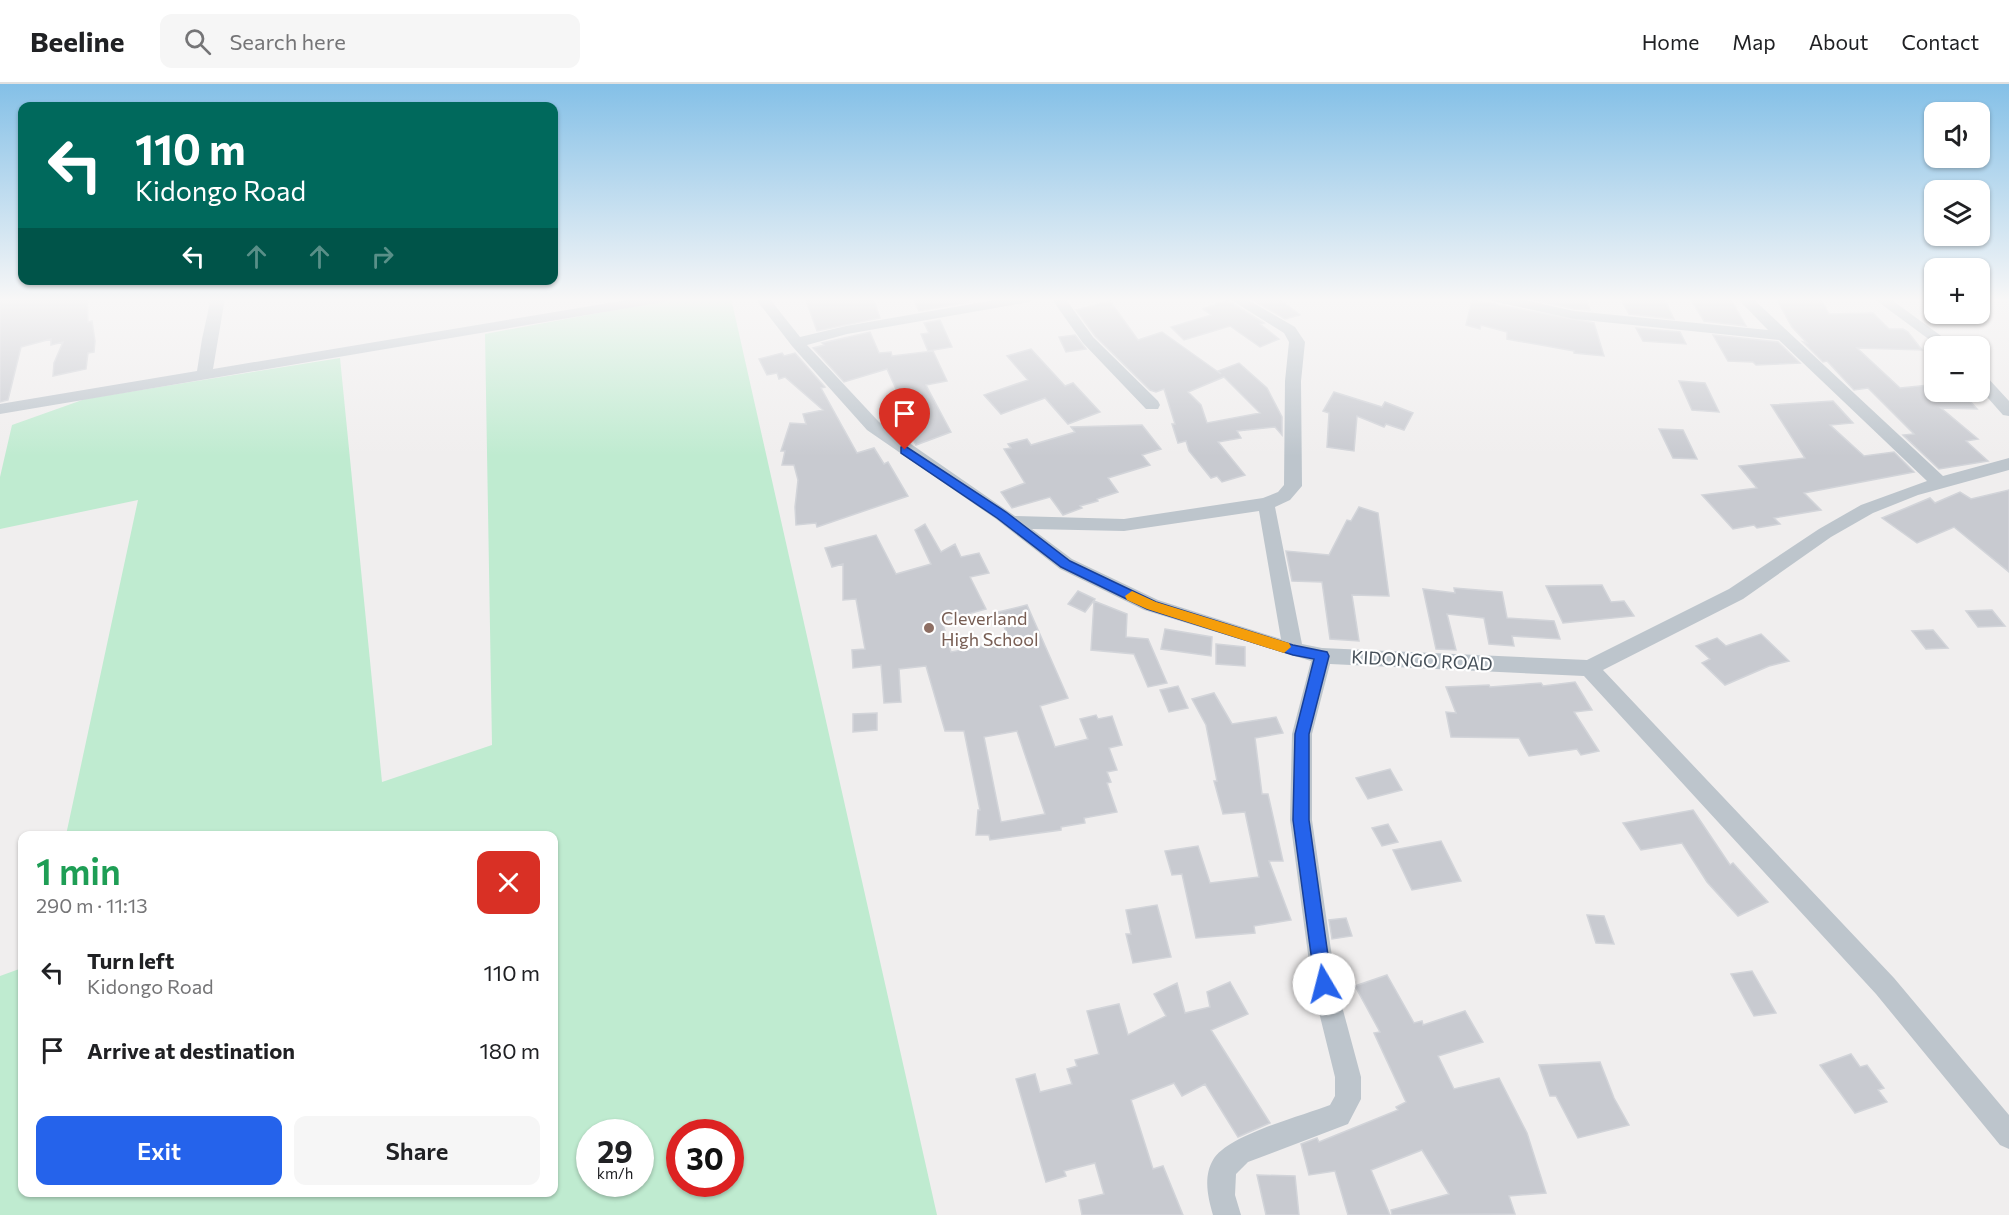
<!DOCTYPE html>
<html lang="en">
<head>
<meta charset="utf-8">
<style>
  :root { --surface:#fff; --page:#f6f6f6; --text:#202124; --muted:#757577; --line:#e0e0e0; --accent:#2563eb }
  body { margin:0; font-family:Commissioner,sans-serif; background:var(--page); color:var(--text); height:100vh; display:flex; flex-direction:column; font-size:22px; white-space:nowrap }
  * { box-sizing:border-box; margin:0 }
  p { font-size:20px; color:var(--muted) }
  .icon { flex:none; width:33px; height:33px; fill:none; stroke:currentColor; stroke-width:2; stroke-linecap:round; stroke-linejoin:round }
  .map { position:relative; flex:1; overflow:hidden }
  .sheet { position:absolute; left:18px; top:747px; width:540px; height:366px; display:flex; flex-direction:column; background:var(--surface); border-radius:12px; box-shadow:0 2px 4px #0004 }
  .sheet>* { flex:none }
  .top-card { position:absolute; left:18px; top:18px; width:540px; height:183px; border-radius:12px; box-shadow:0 2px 4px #0004; background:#00695c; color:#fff; overflow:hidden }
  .fabs { position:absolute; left:1924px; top:18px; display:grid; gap:12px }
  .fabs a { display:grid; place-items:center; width:66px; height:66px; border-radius:12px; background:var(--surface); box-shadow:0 2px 4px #0004; font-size:30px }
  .speed { position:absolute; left:576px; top:1035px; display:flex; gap:12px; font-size:30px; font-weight:700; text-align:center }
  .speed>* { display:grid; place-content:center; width:78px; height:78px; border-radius:50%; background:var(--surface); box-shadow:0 2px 4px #0004; line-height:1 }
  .speed small { font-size:15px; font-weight:400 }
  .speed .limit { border:9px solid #d22; background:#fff; color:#111 }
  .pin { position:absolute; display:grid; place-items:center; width:51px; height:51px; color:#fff; margin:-62px -26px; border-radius:50% 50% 50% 0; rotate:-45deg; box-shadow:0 0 6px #0007 }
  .pin .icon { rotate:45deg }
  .me { position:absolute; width:66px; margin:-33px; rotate:352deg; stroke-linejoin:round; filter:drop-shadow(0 0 4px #0008) }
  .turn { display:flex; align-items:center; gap:21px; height:126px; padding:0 18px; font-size:27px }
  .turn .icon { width:78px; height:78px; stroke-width:2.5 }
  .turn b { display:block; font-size:42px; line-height:51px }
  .lanes { display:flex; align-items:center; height:57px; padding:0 18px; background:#0003; justify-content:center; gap:30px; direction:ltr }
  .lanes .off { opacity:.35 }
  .round { display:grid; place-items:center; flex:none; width:63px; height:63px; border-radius:12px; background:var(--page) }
  .overview { display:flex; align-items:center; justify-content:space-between; height:102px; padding:0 18px }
  h1 { font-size:36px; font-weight:600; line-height:45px; color:#1e9e55 }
  .action { display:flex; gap:12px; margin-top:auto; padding:12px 18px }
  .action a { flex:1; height:69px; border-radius:12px; background:var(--accent); color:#fff; font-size:24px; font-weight:600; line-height:69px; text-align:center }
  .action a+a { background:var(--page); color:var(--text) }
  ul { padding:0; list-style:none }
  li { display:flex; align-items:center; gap:18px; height:78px; padding:0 18px }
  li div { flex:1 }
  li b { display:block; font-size:22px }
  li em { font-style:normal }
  header { display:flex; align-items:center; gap:36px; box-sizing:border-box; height:84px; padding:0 30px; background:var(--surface); border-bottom:2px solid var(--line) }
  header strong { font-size:28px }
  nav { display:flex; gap:33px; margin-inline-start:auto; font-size:21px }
  .search { width:420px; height:54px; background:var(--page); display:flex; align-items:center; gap:15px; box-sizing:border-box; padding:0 21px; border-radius:12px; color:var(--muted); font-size:22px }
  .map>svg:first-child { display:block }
</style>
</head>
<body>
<header>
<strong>Beeline</strong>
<div class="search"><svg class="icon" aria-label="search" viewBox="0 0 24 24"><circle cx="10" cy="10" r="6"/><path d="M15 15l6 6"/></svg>Search here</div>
<nav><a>Home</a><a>Map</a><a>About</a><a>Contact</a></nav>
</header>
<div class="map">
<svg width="2009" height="1131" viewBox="0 0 2009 1131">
  <rect width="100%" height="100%" fill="#f0eeee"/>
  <path fill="#bfebd0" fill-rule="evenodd" d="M679,214h52l206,917h-937v-239l22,-8v224h532v-356l-488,-1 72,-335 -138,29v-52l12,-52 73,-26 255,-41 42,424 110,-37 -7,-411zM590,1048h50v52h-50zM680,1048h50v52h-50z"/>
  <path fill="#c8cad0" stroke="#d2d4d9" stroke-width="1.5" fill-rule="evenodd" d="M0,214h87l1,24 4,-1 3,20 -1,11 -6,1 -2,16 -33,7 1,-13 9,-21 -12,3v-6l-30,8 -13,53 -8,2z
    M805,214h68l7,20 -63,13z
    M913,214h56v4l-50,9z
    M1249,214h29l22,17 -15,4z
    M1525,214h61l4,12 -16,-1z
    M1620,214h44l10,21 -45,-5z
    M1690,214h40l16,28 -42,-5z
    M1776,214l46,3 7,13 44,-1 16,16h14l5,3 14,18 -65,-2 43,40 29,-3 6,7h27l15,17 -36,-1 37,31 -12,2 22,20 -49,8 -36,-34 11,-1 -46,-46 -14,2 -27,-29 -4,1 -20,-20 4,1 -15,-16z
    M1227,216l37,23 -4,1 19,15 -19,8 -30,-21 -46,14 -13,-13 40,-12 -8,-6z
    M1472,216l122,23 10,33 -30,-3v-2l-67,-12v-7l-26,-7 -1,4 -14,-4z
    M1110,217l28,39 24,-8 59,42 -3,-3 21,-8 28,25 15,29v18l-7,-8 -38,4 4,7 -23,4 27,33 -23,7 -5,-6 -6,2 -22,-27 -3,-10 -8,2 -6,-19h3l-11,-35 -8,3 -6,-2 -55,-54 -19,-26zM1224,293l36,36 -53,10 -6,-18 -13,-13z
    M940,236l12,27 -24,4 -7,-17 8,-1 -5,-10z
    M1636,244l44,4 6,12 -43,-3z
    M870,248l9,21 12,-1 1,4 41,-5 14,30 -21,4 25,47 -35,13 -14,-25 7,-2 -22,-49 -43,13 -31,-34 11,-3 -2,-2z
    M1075,251l11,14 -20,3 -7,-15z
    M1713,251l65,7 22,21 -44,2 -3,-3 -25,-1z
    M1031,265l34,37 8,-3 27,29 -32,12 -23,-26 -44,16 -17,-19 44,-15 -21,-24z
    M782,269l2,3 11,-3 30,34 -4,1 36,65 17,-5 10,16 4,-2 20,34 -91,31 -1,-4 -20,2 -1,-18 3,-27 -4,-15h-12l3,-14h-4l9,-28 16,1 -3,-10 20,-4 -38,-33 -6,2 -2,-6 -10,2 -8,-16z
    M1679,297l26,2 14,29 -27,-2z
    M1334,308l48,15 3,-5 28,11 -9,17 -18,-6 -2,3 -27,-11 -3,35 -27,-4 2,-34 -6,-2z
    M1833,317l20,22 -23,2 34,31 30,-4 20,20 -110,21 17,17 -47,8 6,6 -23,4 -3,-3 -21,4 -31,-34 55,-7 -18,-22 66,-8 -34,-53z
    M1142,341l19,24 -19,6 8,10 -42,13 10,14 -21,7 1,2 -18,5 2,2 -19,7 -13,-18 -38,11 -11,-16 24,-9 -21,-34 7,-1 -3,-4 19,-5 4,6 44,-13 -4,-5z
    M1659,345l24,1 14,29 -24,-1z
    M2009,406v82l-55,-45 -37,16 -35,-25 48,-20 5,5 25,-11 11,7z
    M1359,423l19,6 11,83 -37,-1 7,46 -29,-2 -8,-57 -30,-1 -6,-30 43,4 18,-35 4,1z
    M925,440l16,28 14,-8 6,13 18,-4 10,20 -19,4 16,32 -44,12 9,31 59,-11 -12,-29 29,-7 41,93 -28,8 15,41 33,-8 -8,-20 16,-4 2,4 14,-3 10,29 -13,3 8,22 -10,2 4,10 -4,1 10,29 -33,6 1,5 -24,4v3l-71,10 -1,-5h-13l2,-25h2l-16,-79h-19l-19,-65 -27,3 2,33 -17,1 -3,-38 -28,3 -1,-18 13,-1 -9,-50 -13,1v-36l-11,3 -7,-19 51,-13 20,39 35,-10 -16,-34zM1017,647l28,83 -44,8 -17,-85z
    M1602,501l9,17 13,-1 10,15 -71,7 -17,-37z
    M1454,504l48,4 5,26 47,3 6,18 -48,-3 2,10 -25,-2 -5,-26 -37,-4 9,36 -20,-1 -13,-60 32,4z
    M1078,507l17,8 -10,13 -17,-8z
    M1094,517l33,13 -1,23 22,2 19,44 -19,4 -14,-33 -43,-4z
    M1992,526l13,16 -27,1 -12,-16z
    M1165,545l47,8 -1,19 -50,-7z
    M1933,546l15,18 -22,1 -14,-18z
    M1761,550l28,27 -20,5 -44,19 -23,-22 8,-4 -14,-13 21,-8 9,8z
    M1216,560l29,3v19l-29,-2z
    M1575,598l17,28 -18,2 25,39 -18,4 -4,-6 -48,7 -10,-18 -68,-1 -5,-25 10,1 -10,-26 43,-2 1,2 51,-4 2,3z
    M1178,602l10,22 -19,4 -9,-22z
    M1214,609l18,31 44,-7 7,16 -28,5 7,56h6l15,67h-14l22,59 -37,6 1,7 -59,5 -14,-64 -10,1 -7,-24 33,-5 12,37 49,-6 -14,-65 -22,2 -9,-33h3l-11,-56 -14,-26z
    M877,629v17l-24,2v-18z
    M1390,685l12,21 -34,9 -12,-21z
    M1693,726l37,55 3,-2 35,39 -30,14 -31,-34 -25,-39 -41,7 -18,-27z
    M1388,740l10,18 -16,4 -10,-18z
    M1441,757l20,40 -49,9 -19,-40z
    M1157,821l14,52 -38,6 -7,-29h5l-5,-24z
    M1587,831l17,1 10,28 -18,-1z
    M1346,834l6,18 -20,3 -3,-19z
    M1752,887l24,42 -22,3 -23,-42z
    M1387,891l27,48 8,-2 1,4 42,-14 18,31 -45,14 16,33 45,-11 28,55 19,60 -37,3 6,18 -123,1 -1,-5 58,-16 -27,-44 -51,20 19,45h-42l-13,-44 -26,4 -8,-31 16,-6 2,4 79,-32 -2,-3 10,-5 -32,-69 6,-1 -25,-46z
    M1230,898l18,32 -37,16 59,93 -32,14 -33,-53 -23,12 -8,-13 -43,17 22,69 10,-3 20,49h-101l-3,-15 25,-6 -9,-31 -31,8 2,5 -20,6 -30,-103 19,-5 5,18 32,-8 -5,-15 10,-3 -2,-6 24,-6 -12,-43 32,-7 9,31 38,-19 -12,-22 23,-11 8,30 25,-6 -3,-15z
    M1851,970l9,13 7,-2 17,23 -6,2 9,12 -32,11 -35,-48z
    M1600,978l14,36 15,27 -51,13 -22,-42h-6l-11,-31z
    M1257,1091l38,1 4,39h-33z"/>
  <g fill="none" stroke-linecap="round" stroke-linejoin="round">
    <path fill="#bdc5cc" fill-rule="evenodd" d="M211,214h14l-12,71 426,-71h32l-7,4 -664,112v-10l197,-33 5,-32z
      M755,214h14l31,39 46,-11 160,-28h31l-7,4 -183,32 -40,11 72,77 136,94 109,3 139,-21 15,-6 6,-7 1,-104 4,-39 -5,-9 -56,-35h17l50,29 10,15 -4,39 1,105 -12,14 -15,7 27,137 20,4 265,12 142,-71 90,-60 42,-24 66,-24 -148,-141 -205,-21 -82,-18 -2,-3h26l58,13 194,19 -31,-32h15l191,178 66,-18v12l-91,25 -45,18 -42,24 -88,62 -140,71 291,308 115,137v34l-9,-4 -124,-151 -292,-318 -254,-12 -18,70v86l24,164 25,93v22l-13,25 -100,38 -12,12 -1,21 6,20h-28c-5,-17 -10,-38 0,-55 14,-25 89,-44 117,-55l5,-9v-19l-23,-93 -22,-164 2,-86 19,-73 -167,-51 -84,-41 -64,-50 -129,-89 -75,-84zM1259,427l22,128 -123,-39 -86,-41 -40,-30 92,2z
      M1051,214h14l28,39 65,64 2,4 -2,4h-12l-63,-66z
      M1873,214h16l66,48h-17z
      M1980,290l6,2 23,25v15l-6,-1 -23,-26z"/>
  </g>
  <linearGradient id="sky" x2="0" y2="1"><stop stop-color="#84c0e7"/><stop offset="0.58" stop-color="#f8f7f7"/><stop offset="1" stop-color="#f8f7f7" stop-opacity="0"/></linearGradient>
  <rect width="2009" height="372" fill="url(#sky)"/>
  <path fill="#2563eb" stroke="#184099" stroke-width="1.5" d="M905,362l101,66 64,49 86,41 137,43 34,7 2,4 -20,78v86l23,164 -2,6 -6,2 -6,-2 -3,-6 -22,-164 2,-86 19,-75 -21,-4 -146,-46 -86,-42 -64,-49 -96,-65v-6z"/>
  <path fill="#f59e0b" d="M1132,507l24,11 133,41 2,4 -7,6 -137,-44 -20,-9 -2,-4z"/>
  <circle fill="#8d6e63" stroke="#fff" stroke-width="2" cx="929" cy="544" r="6"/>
  <g text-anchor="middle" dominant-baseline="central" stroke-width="4.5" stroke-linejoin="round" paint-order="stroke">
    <g font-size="18" fill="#785e54" stroke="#fff" text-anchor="start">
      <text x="941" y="534">Cleverland<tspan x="941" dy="21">High School</tspan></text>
    </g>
    <g font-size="18" fill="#47515a" stroke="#fff">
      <text transform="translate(1422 576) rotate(3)">KIDONGO ROAD</text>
    </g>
  </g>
</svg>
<div class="fabs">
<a><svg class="icon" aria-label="sound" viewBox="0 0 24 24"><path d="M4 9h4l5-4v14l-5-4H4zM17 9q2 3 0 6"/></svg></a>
<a><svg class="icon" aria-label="layers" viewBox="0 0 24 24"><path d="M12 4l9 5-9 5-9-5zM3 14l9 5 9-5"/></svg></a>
<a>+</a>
<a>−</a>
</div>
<div class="speed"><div>29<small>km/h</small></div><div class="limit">30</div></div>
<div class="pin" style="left:905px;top:366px;background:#d93025"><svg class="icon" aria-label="arrive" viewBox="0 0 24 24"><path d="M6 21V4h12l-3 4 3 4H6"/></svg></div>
<svg class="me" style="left:1324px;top:900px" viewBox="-20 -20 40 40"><circle r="19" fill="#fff"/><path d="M0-13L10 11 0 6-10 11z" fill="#2563eb"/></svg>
<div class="top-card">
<div class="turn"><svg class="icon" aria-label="left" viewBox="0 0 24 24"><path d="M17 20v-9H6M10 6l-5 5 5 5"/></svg><div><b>110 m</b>Kidongo Road</div></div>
<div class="lanes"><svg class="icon" aria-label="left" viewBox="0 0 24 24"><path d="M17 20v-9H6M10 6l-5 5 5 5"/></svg><svg class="icon off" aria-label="ahead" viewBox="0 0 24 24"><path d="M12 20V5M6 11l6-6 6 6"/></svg><svg class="icon off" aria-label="ahead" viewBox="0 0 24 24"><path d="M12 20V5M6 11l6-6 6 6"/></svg><svg class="icon off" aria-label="right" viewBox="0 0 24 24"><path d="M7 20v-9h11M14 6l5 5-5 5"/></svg></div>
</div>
<section class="sheet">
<div class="overview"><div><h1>1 min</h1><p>290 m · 11:13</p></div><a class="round" style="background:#d93025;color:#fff"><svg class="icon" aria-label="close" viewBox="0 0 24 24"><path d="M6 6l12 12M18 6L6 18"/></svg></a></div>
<ul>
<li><svg class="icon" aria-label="left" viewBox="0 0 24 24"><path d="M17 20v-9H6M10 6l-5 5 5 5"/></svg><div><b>Turn left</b><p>Kidongo Road</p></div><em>110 m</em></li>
<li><svg class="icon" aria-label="arrive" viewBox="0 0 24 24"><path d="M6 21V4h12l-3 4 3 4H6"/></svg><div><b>Arrive at destination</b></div><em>180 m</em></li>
</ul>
<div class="action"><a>Exit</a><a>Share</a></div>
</section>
</div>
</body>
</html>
